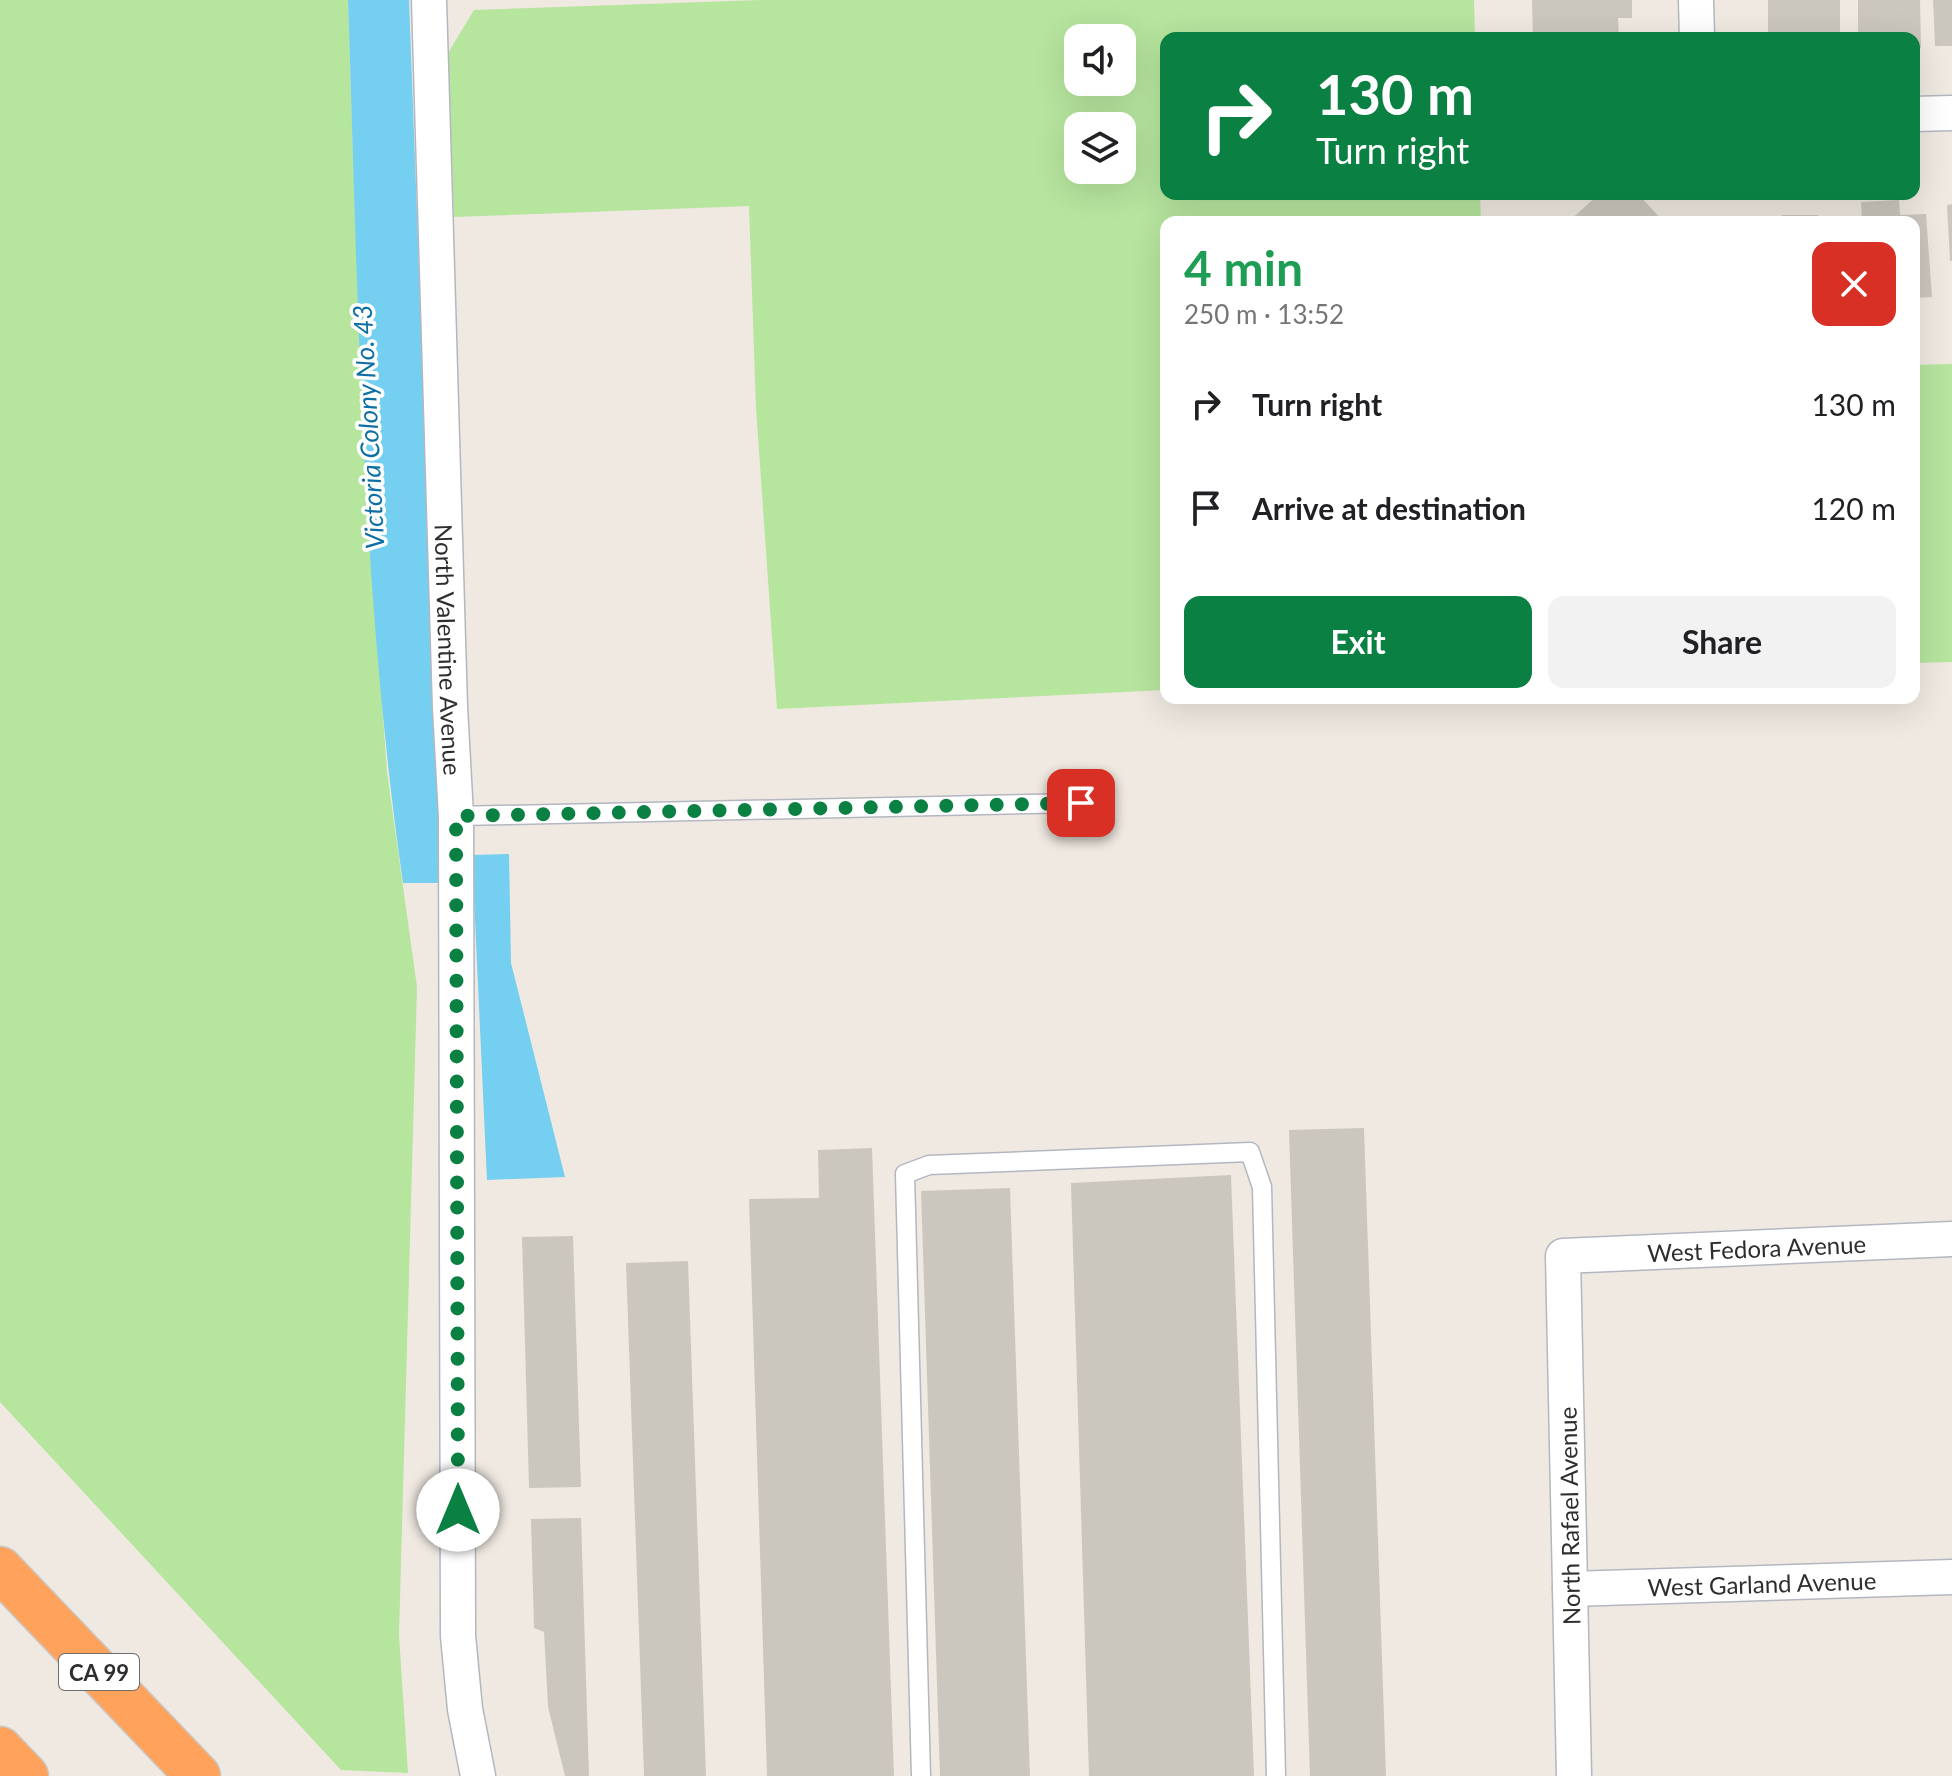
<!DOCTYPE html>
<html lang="en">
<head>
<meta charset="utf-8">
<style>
  :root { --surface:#fff; --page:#f2f2f2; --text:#202124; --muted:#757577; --accent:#0b8043 }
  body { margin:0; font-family:Lato,sans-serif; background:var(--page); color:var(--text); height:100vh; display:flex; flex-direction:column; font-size:30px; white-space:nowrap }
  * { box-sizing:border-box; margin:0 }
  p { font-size:26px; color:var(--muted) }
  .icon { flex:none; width:44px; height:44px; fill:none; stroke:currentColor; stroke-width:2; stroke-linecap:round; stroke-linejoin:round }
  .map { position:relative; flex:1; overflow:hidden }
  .panel { position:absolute; left:1160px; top:216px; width:760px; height:488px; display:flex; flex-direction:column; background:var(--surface); border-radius:16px; box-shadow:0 8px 32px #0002 }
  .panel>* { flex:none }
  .hud { position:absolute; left:1160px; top:32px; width:760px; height:168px; border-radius:16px; box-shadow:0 8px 32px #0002; background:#0b8043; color:#fff; overflow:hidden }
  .tools { position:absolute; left:1064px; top:24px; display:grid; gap:16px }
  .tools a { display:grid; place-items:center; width:72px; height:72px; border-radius:16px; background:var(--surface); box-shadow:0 8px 32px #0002; font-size:40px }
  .pin { position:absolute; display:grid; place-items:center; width:68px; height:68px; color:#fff; margin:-34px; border-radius:16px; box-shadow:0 4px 12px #0006 }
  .me { position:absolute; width:88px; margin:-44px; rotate:0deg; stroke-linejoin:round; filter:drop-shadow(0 0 6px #0008) }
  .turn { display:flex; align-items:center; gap:28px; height:168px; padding:0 24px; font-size:36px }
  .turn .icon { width:104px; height:104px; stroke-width:2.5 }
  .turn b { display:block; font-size:56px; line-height:68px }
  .round { display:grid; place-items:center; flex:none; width:84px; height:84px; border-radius:16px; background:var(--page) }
  .head { display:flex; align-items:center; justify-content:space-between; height:136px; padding:0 24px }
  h1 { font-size:48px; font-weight:700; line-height:60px; color:#1e9e55 }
  .action { display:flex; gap:16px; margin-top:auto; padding:16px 24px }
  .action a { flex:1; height:92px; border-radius:16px; background:var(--accent); color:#fff; font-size:32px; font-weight:700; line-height:92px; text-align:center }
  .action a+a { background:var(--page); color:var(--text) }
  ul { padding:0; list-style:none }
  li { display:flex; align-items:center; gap:24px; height:104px; padding:0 24px }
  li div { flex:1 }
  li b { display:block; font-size:30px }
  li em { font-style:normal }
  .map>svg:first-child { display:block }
</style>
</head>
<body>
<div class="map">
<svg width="1952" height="1776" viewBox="0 0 1952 1776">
  <rect width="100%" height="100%" fill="#efe9e1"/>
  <path fill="#b6e59e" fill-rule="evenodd" d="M0,0h348l14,424 25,348 30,215 -18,648 9,138 -67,-3 -341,-368z
    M761,0h713l1,38h-309v156h314l1,28h-315v468l-389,19 -21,-301 -7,-202 -295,11 -6,-164 26,-43zM1122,38v44h-44v-44zM1078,126h44v44h-44z
    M1952,364v298l-38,1v-298z"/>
  <path fill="#75cff0" d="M348,0h61l33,883h-39c-42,-292 -45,-589 -55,-883z
    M509,854l2,109 54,214 -78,3 -15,-325z"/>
  <path fill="#cbc7bf" d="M1532,0h100v18h-14l1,20h-86z
    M1768,0h72v38h-72z
    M1858,0h62l1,48h-7v-10h-56z
    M1933,0h19v46h-17z
    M1599,194h39l26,28h-96z
    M1899,200l1,15 26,-1 6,83 -18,1v-76h-52l-1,-20z
    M1952,204v57h-2l-3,-56z
    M1782,215h36v7h-36z
    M1364,1128l22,648h-76l-21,-646z
    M872,1148l22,628h-127l-18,-577 70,-1 -1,-48z
    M1231,1175l23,601h-165l-18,-593z
    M1010,1188l20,588h-90l-19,-585z
    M573,1236l8,251 -52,1 -7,-251z
    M688,1261l18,515h-62l-18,-513z
    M581,1518l8,258h-24l-17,-69 -4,-75 -10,-4 -3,-109z"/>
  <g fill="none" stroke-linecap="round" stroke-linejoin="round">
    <defs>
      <path id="lane" d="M456,816l625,-13
        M921,1776l-16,-602 24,-9 321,-13 12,35 14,589"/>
      <g id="street">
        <path id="s1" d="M429,0l21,707 6,109 2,820 7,73 13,67"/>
        <path d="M1696,0l1,38"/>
        <path d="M1914,114l38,-1"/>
        <path id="s2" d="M1570,1589l382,-12"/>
        <path id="s3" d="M1574,1776l-11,-520 389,-17"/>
      </g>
      <path id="highway" d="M0,1569l198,207
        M0,1749l26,27"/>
    </defs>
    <use href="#lane" stroke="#b4b7c1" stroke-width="21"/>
    <use href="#street" stroke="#b4b7c1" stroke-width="37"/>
    <use href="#highway" stroke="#c9c9c9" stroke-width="47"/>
    <use href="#lane" stroke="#fff" stroke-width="18"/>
    <use href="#street" stroke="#fff" stroke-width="34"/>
    <use href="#highway" stroke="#ffa35c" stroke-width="44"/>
  </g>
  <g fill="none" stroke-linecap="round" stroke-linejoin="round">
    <path stroke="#0b8043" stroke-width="14" stroke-dasharray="0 25.2" d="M458,1510l-2,-694 625,-13"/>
  </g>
  <g text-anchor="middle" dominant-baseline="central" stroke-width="7" stroke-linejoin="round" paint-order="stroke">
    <rect fill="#fff" stroke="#6d6d6d" stroke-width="2" x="59" y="1654" width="80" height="36" rx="6"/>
    <g font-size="22" font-weight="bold" fill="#2e2e2e">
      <text x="99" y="1672">CA 99</text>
    </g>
    <g font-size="24" fill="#2e2e2e" stroke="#fff">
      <text stroke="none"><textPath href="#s1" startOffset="650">North Valentine Avenue</textPath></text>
      <text stroke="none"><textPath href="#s3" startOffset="714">West Fedora Avenue</textPath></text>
      <text transform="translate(1569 1516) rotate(-91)">North Rafael Avenue</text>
      <text stroke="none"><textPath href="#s2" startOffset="192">West Garland Avenue</textPath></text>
    </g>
    <g font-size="26" font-style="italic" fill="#0d6fa3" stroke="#fff">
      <text transform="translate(368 427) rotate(-93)">Victoria Colony No. 43</text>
    </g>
  </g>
</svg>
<div class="tools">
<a><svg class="icon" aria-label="sound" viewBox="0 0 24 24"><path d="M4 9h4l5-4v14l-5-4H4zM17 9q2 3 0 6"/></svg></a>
<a><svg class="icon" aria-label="layers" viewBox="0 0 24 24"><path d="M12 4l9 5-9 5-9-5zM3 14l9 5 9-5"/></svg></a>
</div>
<div class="pin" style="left:1081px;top:803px;background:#d93025"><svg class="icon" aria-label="arrive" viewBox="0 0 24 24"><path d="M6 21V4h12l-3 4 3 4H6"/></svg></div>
<svg class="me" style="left:458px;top:1510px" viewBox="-20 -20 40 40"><circle r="19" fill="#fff"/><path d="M0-13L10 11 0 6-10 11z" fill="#0b8043"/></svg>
<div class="hud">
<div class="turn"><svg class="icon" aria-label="right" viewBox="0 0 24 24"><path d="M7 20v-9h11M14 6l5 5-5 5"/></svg><div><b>130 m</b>Turn right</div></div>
</div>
<section class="panel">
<div class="head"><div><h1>4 min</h1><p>250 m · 13:52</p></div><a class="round" style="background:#d93025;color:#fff"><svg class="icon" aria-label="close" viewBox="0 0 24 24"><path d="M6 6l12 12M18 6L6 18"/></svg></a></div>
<ul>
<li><svg class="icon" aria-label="right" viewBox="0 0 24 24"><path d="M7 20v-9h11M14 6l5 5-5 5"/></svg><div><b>Turn right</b></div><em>130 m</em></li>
<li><svg class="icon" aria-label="arrive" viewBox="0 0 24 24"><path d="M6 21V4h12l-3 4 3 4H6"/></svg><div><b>Arrive at destination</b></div><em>120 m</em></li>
</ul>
<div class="action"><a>Exit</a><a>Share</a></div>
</section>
</div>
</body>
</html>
